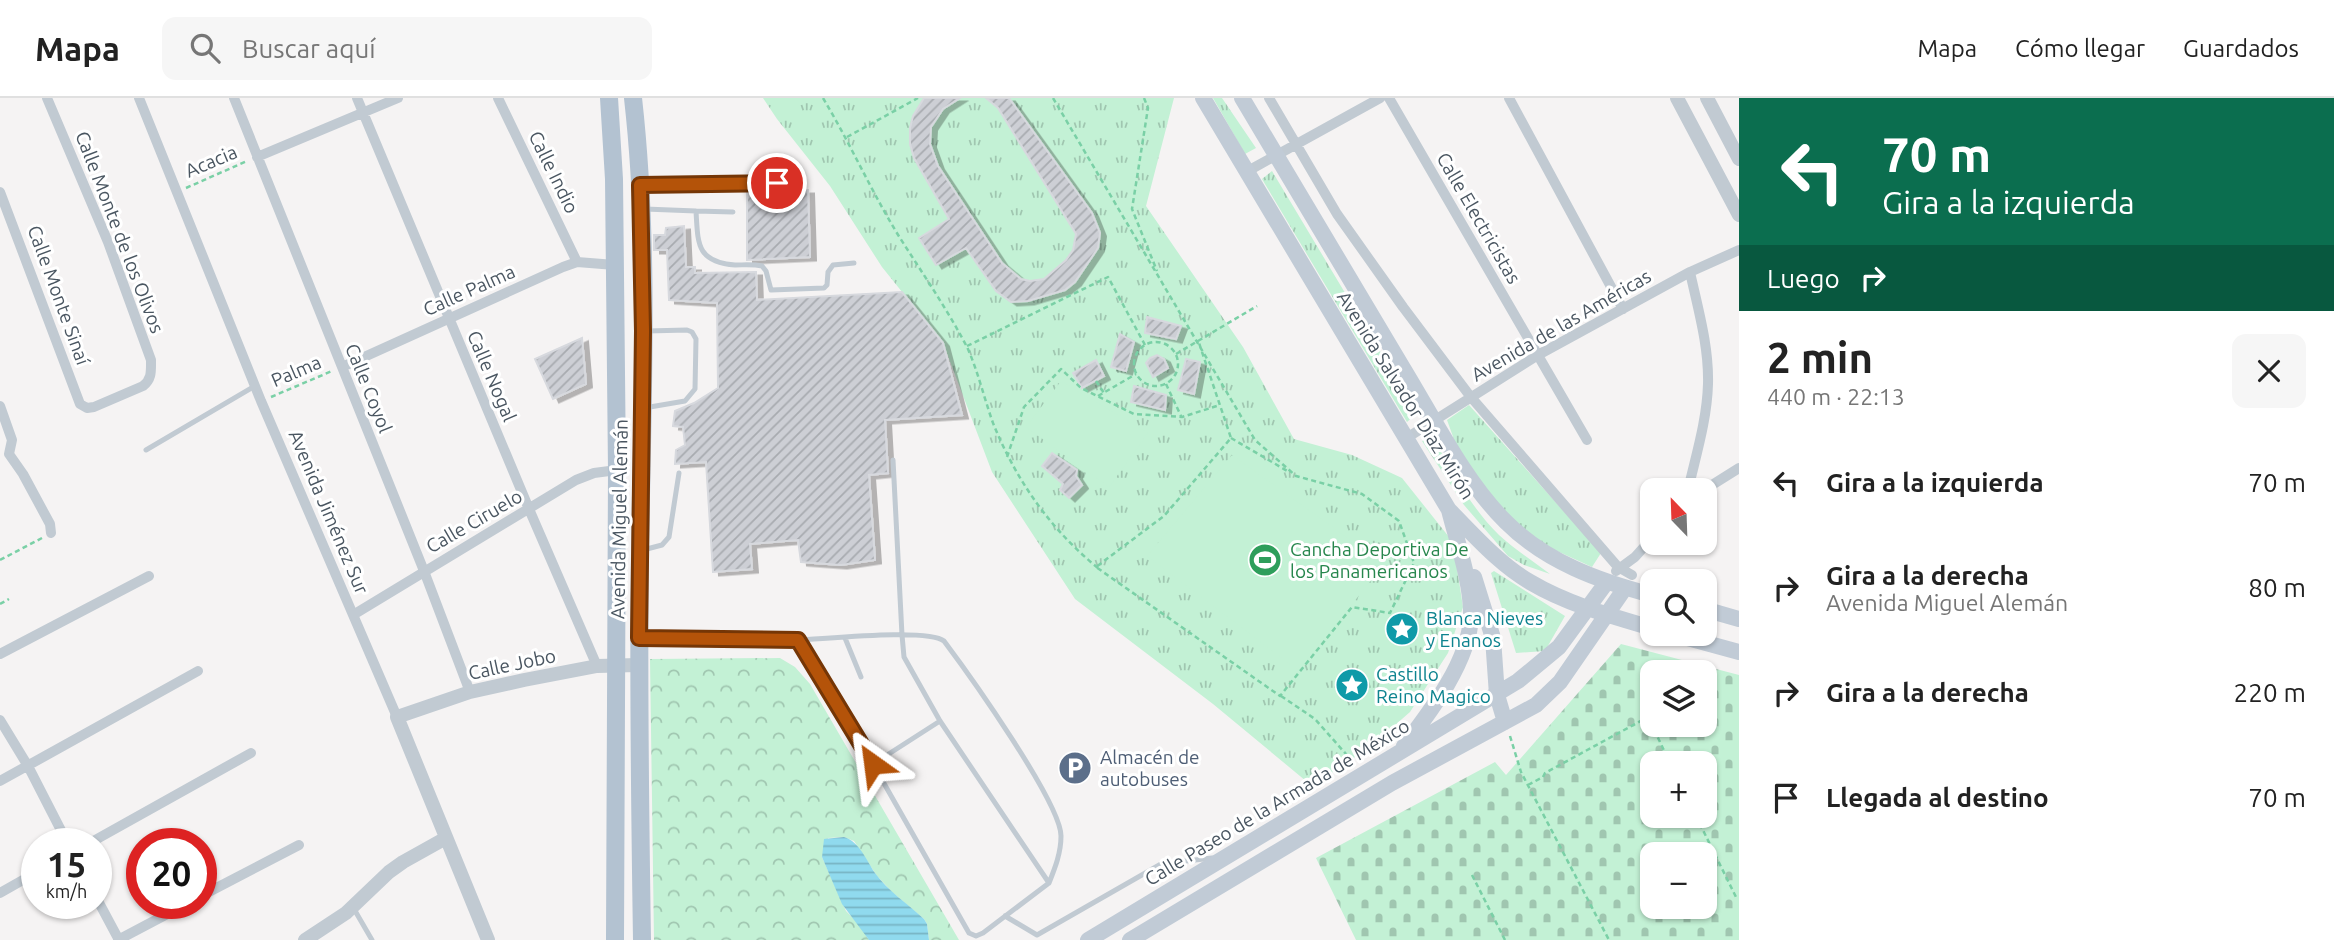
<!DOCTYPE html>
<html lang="es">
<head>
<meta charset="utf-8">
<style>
  :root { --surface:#fff; --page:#f6f6f6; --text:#222; --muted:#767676; --line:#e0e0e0 }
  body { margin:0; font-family:Ubuntu,sans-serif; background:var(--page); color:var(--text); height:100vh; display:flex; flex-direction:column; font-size:26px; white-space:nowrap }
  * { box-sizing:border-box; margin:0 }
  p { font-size:23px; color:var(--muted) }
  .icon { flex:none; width:38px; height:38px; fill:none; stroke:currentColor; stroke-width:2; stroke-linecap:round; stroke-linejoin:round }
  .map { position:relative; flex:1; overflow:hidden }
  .sheet { display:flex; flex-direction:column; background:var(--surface); width:595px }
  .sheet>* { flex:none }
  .hud { background:#0b6e4f; color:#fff; overflow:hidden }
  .needle { width:46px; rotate:337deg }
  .tools { position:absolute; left:1640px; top:380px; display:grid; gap:14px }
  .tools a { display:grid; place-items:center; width:77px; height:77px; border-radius:14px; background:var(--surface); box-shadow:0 2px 5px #0004; font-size:35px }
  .speed { position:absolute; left:21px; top:730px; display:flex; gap:14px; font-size:35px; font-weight:700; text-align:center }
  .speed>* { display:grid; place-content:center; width:91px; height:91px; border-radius:50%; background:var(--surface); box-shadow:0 2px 5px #0004; line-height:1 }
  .speed small { font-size:18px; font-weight:400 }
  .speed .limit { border:10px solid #d22; background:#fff; color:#111 }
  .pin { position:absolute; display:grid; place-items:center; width:60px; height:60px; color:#fff; margin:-30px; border:4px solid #fff; border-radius:50%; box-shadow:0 2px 7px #0007 }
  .me { position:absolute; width:77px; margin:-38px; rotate:329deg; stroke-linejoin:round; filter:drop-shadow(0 0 5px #0008) }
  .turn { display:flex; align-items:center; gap:24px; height:147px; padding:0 28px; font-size:32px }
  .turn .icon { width:91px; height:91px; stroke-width:2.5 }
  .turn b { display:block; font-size:49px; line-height:60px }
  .then { display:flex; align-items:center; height:66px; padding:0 28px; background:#0003; gap:14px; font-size:26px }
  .round { display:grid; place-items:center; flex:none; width:74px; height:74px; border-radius:14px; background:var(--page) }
  .headline { display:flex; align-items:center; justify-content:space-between; height:119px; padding:0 28px }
  h1 { font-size:42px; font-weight:600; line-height:52px }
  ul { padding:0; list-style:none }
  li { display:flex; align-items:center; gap:21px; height:105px; padding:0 28px }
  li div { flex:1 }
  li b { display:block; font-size:26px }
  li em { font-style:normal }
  header { display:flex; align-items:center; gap:42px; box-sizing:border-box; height:98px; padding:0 35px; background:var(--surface); border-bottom:2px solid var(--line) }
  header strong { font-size:33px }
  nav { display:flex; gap:38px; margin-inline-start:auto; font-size:24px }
  .search { width:490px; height:63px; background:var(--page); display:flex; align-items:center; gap:18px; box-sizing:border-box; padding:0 24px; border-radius:14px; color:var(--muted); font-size:26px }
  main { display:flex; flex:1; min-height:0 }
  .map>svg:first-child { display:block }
</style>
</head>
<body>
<header>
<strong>Mapa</strong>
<div class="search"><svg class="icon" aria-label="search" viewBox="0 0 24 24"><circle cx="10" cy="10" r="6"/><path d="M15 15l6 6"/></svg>Buscar aquí</div>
<nav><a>Mapa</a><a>Cómo llegar</a><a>Guardados</a></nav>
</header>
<main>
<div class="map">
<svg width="1739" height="842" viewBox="0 0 1739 842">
  <defs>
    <pattern id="grass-tufts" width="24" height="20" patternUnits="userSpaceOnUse" patternTransform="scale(1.75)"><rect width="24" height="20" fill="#c3f1d5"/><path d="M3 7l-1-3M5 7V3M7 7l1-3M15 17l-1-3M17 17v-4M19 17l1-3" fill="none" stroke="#a0c6b0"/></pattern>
    <pattern id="forest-crowns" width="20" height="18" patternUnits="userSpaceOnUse" patternTransform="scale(1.75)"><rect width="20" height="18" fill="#c3f1d5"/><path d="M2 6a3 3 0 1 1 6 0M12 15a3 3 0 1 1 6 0" fill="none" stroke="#a0c6b0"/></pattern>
    <pattern id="cemetery-stones" width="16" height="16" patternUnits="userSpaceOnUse" patternTransform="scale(1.75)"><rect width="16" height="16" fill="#c3f1d5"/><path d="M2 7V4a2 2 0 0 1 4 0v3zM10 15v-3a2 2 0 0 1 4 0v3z" fill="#a0c6b0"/></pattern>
    <pattern id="water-rules" width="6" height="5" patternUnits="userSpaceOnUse" patternTransform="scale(1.75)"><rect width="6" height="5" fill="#90daee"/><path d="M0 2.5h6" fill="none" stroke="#78b4c4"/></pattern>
    <pattern id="building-hatch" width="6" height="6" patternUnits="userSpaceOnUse" patternTransform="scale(1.75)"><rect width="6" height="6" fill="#cdcfd5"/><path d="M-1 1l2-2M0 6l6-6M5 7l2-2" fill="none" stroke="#a8abb0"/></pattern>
    <filter id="shadow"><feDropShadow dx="6" dy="3.5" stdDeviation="0" flood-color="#0004"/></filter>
  </defs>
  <rect width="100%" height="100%" fill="#f5f3f3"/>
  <path fill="url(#grass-tufts)" d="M763,0h411l-28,108 97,141 51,92 58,16 50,23 51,64 10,65 -15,46 -38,59 -40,35 -58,39 -99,-82 -138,-105 -83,-127 -49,-129 -61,-76 -52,-81 -53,-67z
    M1213,0h9l34,50 -11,6z
    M1272,73l145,242 -10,9 -145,-243z
    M1469,307l132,148 -9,14 -57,-26 -53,-53 -26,-43 -9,-25z
    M1432,338c20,34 38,71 67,99 15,14 34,26 51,39l-26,-9 -16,-9 -44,-51 -42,-64z
    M1494,473l71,45 -20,35 -29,2 -25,-80z"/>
  <path fill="url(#forest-crowns)" d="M780,560l15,9 15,17 149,256h-30l-2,-16 -3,-5 -32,-27 -15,-16 -23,-35 -10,-4 -16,1 -6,19 24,54 12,12 11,17h-215l-4,-281z"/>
  <path fill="url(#cemetery-stones)" fill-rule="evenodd" d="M1621,546l118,31v265h-383l-40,-82 179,-96 11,13zM1652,574h52v52h-52zM1652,665h52v53h-52zM1652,756h52v52h-52z"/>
  <path fill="#c3f1d5" d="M1061,283l87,52 -39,54 -83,-60z
    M1232,357l152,109 -85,107 -152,-115z"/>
  <path fill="url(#water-rules)" d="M844,739c15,4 23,24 31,36 13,18 33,31 49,46l3,5 2,16h-60l-27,-36 -20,-47 2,-18z"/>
  <path fill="url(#building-hatch)" stroke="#d7d9de" stroke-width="2" filter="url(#shadow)" d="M924,0h36l-17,11 -12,18 -1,17 8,22 64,97 19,16 9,2 14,-2 22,-19 7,-10 3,-16 -78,-126 -12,-10h23l83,115 8,20 -2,15 -23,34 -10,8 -37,11 -17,1 -15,-11 -30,-43 -30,17 -17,-27 30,-19 -35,-61 -4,-14v-16l3,-12z
    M808,92l2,67 -63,3v-68z
    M684,128l2,41h9v6l61,-1 1,28 145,-8 41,51 19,72 -77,5 3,53 -19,2 6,85 -34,5 -40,-3 -3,-22 -48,4 2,25 -39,3 -7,-110 -31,2 1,-14 9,-5 -2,-18 -10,-1 2,-15 19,-8 24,-15 -1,-85 -48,-3 -2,-50h-13v-15h11l1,-7z
    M1147,219l34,9 -5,13 -31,-6z
    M1120,236l14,8 -8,29 -15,-4z
    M582,240l4,46 -33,15 -18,-40z
    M1157,257l7,4 4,9 -15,9 -7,-14 4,-5z
    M1186,261l14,3 -6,32 -16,-4z
    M1096,262l8,16 -22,12 -9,-15z
    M1134,288l32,9 -1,15 -34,-8z
    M1052,355l25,17 -1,6 6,9 -13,13 -9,-8 3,-6 -21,-18z"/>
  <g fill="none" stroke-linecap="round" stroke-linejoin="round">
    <path stroke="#7ad0a6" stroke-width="2.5" stroke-dasharray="5 3.5" stroke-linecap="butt" d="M823,0c27,45 49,95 77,140 23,36 47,71 67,109 11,24 17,51 26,76 23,57 57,106 105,145
      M1053,0l202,342 41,36 66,18 37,27 15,42 -24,50 -38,-6 -72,89 -184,-129 68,-51 67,-78 -33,-98
      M1144,0l4,10 -16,101 25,62
      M847,39l71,-39
      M186,90l61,-27
      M1134 266a22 22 0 1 1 44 0a22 22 0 1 1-44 0Z
      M967,248l141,-69 37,68
      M1176,256l81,-48
      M1096,283l8,12
      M1166,286l15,32
      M1098,298l38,-22
      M271,299l61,-26
      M1231,340l58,34
      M1007,359l17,-50 37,-38 20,19 53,26 48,3 38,-12
      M0,462l42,-22
      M0,506l9,-5
      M1281,598l34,23 38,43
      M1510,638l11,36 88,168
      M1528,687l15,-8 2,-4 103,-56 22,46
      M1696,718l40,81
      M1472,777l33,65"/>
    <path stroke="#c1cad2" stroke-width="5" d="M644,87l133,-2
      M645,111l51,2c2,32 0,51 39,54 9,0 18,-1 27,1l4,5 5,19 53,-2 3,-3 1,-13 5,-7 21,-2
      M696,113l37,1
      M644,310l41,-7 10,-12 1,-50 -4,-7 -5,-2 -40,1
      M146,352l109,-64
      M643,452l19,-5 7,-8 10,-64
      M642,540l156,2 75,124 96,169 7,3 7,-3 66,-50
      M845,540l16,39
      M798,542c27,-1 130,-12 146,1 24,32 117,162 117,195 0,17 -6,32 -12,47l-109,-162 -36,-64 -2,-22 -9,-175
      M873,666l67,-43
      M354,811l18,31
      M1005,818l32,19 124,-71 51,-6"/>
    <path stroke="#c1cad2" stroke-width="10" d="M139,0l122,303 136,316
      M234,0l190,473 46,121
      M357,0l172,411 68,157
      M498,0l79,164
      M1269,0l68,116 66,93 67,89 148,171 14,8
      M1389,0l198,342
      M1509,0l114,211
      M257,59l141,-59
      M1246,74l134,-74
      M0,94l80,212 7,4 7,-1 49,-21c9,-7 8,-15 8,-26l-43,-118 -61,-144
      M342,269l221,-100 14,-5 38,3
      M0,308l12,34 -3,14
      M1405,341l133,-84 152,-83 49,-22
      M9,356l14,20 27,50 1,9
      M1688,392c8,-35 19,-70 20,-106 1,-38 -10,-75 -18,-112
      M1704,392l35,-22
      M1616,473l19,-14 17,-19
      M353,517l223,-135 18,-7 23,-3
      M0,556l149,-78
      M0,622l28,46 40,78
      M0,683l198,-110
      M88,746l163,-91
      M0,795l37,-21
      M201,798l98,-51
      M96,799l23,43
      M118,842l70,-37"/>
    <path stroke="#c1cad2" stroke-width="14" d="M1677,0l62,117
      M1707,0l32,61
      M305,842l41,-27 43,-41 14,-10 43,-24
      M488,842l-91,-223 73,-25 54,-12 73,-14 41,-1"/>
    <path stroke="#c1cbd6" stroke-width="16" d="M1203,0l246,412c25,25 50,54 81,72 37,22 81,34 122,46
      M1242,0c53,90 107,180 161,270 30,49 62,114 103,154 40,40 93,59 146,73
      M1474,479l19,61 4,57 8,27
      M1704,511l35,10
      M1673,536l66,18
      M1404,648c26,-34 65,-84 67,-129 1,-33 -14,-75 -22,-107
      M1088,842l430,-259 41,-34 47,-64
      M1130,842l262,-157 144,-78 24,-23 65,-94"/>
    <path stroke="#b3c2d1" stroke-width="18" d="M609,0l5,81 3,291 -2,470
      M633,0c17,151 9,304 7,455 -2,129 0,258 2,387"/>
  </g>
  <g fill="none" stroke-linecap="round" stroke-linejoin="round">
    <defs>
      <path id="route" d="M777,85l-137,2 3,146 -4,307 159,2 75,124"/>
    </defs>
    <use href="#route" stroke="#753606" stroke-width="18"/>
    <use href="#route" stroke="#b45309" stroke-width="12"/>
  </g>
  <defs>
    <symbol id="stadium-disc" viewBox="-11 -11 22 22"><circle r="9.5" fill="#2e9e5b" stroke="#fff"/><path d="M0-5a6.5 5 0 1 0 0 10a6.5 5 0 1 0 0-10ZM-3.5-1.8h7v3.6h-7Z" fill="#fff"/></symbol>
    <symbol id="sight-disc" viewBox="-11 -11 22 22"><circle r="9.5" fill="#0f9aa8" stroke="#fff"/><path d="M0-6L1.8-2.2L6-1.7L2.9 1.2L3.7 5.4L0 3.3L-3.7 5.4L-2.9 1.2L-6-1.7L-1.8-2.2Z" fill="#fff"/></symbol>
    <symbol id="parking-disc" viewBox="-11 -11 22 22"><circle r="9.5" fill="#5c6f8a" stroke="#fff"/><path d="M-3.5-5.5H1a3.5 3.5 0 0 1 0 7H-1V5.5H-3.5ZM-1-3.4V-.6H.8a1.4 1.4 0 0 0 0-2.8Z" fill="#fff"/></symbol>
  </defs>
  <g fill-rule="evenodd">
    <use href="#stadium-disc" x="1246" y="443" width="38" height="38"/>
    <use href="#sight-disc" x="1383" y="512" width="38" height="38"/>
    <use href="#sight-disc" x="1333" y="568" width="38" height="38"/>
    <use href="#parking-disc" x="1056" y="651" width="38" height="38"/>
  </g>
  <g text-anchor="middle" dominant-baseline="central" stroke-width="6" stroke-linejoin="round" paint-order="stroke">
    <g font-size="19" fill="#4a5661" stroke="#fff">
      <text transform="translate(211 63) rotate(-23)">Acacia</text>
      <text transform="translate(554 74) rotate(64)">Calle Indio</text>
      <text transform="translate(1479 120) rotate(60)">Calle Electricistas</text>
      <text transform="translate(120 134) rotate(69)">Calle Monte de los Olivos</text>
      <text transform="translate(469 192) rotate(-24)">Calle Palma</text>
      <text transform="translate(59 197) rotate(70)">Calle Monte Sinaí</text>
      <text transform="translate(1561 227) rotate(-30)">Avenida de las Américas</text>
      <text transform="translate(296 273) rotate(-23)">Palma</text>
      <text transform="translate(492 278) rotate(67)">Calle Nogal</text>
      <text transform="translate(369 290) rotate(68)">Calle Coyol</text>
      <text transform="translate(1406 297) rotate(58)">Avenida Salvador Díaz Mirón</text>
      <text transform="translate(329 414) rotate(67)">Avenida Jiménez Sur</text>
      <text transform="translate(619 421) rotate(-89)">Avenida Miguel Alemán</text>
      <text transform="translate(474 423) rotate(-30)">Calle Ciruelo</text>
      <text transform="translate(512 566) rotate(-12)">Calle Jobo</text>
      <text transform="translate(1277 704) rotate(-31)">Calle Paseo de la Armada de México</text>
    </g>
    <g font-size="19" fill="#27864d" stroke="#fff" text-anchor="start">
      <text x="1290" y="451">Cancha Deportiva De<tspan x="1290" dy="22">los Panamericanos</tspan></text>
    </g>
    <g font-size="19" fill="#0d838f" stroke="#fff" text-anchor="start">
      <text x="1426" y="520">Blanca Nieves<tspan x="1426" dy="22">y Enanos</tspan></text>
      <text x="1376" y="576">Castillo<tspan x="1376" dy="22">Reino Magico</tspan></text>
    </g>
    <g font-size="19" fill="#4e5e75" stroke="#fff" text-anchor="start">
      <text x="1100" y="659">Almacén de<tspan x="1100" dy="22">autobuses</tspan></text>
    </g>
  </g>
</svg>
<div class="tools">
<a><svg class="needle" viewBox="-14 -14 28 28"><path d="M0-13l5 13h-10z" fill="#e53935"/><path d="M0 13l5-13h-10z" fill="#767676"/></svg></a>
<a><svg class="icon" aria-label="search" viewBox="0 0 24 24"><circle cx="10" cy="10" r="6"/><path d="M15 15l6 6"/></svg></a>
<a><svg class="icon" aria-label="layers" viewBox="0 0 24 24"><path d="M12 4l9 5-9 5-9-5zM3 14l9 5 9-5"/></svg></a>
<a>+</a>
<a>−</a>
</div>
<div class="speed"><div>15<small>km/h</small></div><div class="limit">20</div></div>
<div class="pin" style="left:777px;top:85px;background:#d93025"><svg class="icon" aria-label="arrive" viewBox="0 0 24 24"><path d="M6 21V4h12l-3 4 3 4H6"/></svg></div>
<svg class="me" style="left:873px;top:666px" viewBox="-20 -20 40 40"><path d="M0-17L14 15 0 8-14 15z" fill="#b45309" stroke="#fff" stroke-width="4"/></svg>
</div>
<section class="sheet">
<div class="hud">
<div class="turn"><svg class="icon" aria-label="left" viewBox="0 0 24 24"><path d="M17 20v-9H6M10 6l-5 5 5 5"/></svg><div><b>70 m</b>Gira a la izquierda</div></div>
<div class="then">Luego<svg class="icon" aria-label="right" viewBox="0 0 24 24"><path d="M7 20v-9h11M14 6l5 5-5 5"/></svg></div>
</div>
<div class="headline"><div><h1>2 min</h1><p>440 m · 22:13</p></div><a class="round"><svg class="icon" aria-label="close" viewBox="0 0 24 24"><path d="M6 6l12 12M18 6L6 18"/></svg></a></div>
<ul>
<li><svg class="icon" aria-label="left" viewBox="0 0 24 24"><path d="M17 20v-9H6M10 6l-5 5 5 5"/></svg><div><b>Gira a la izquierda</b></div><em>70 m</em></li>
<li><svg class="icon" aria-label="right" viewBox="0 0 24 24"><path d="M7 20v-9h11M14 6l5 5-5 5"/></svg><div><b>Gira a la derecha</b><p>Avenida Miguel Alemán</p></div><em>80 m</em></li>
<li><svg class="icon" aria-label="right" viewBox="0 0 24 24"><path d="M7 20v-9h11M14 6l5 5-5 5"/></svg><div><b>Gira a la derecha</b></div><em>220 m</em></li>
<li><svg class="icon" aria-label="arrive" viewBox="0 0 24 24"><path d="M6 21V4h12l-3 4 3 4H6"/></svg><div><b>Llegada al destino</b></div><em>70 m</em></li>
</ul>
</section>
</main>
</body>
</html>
